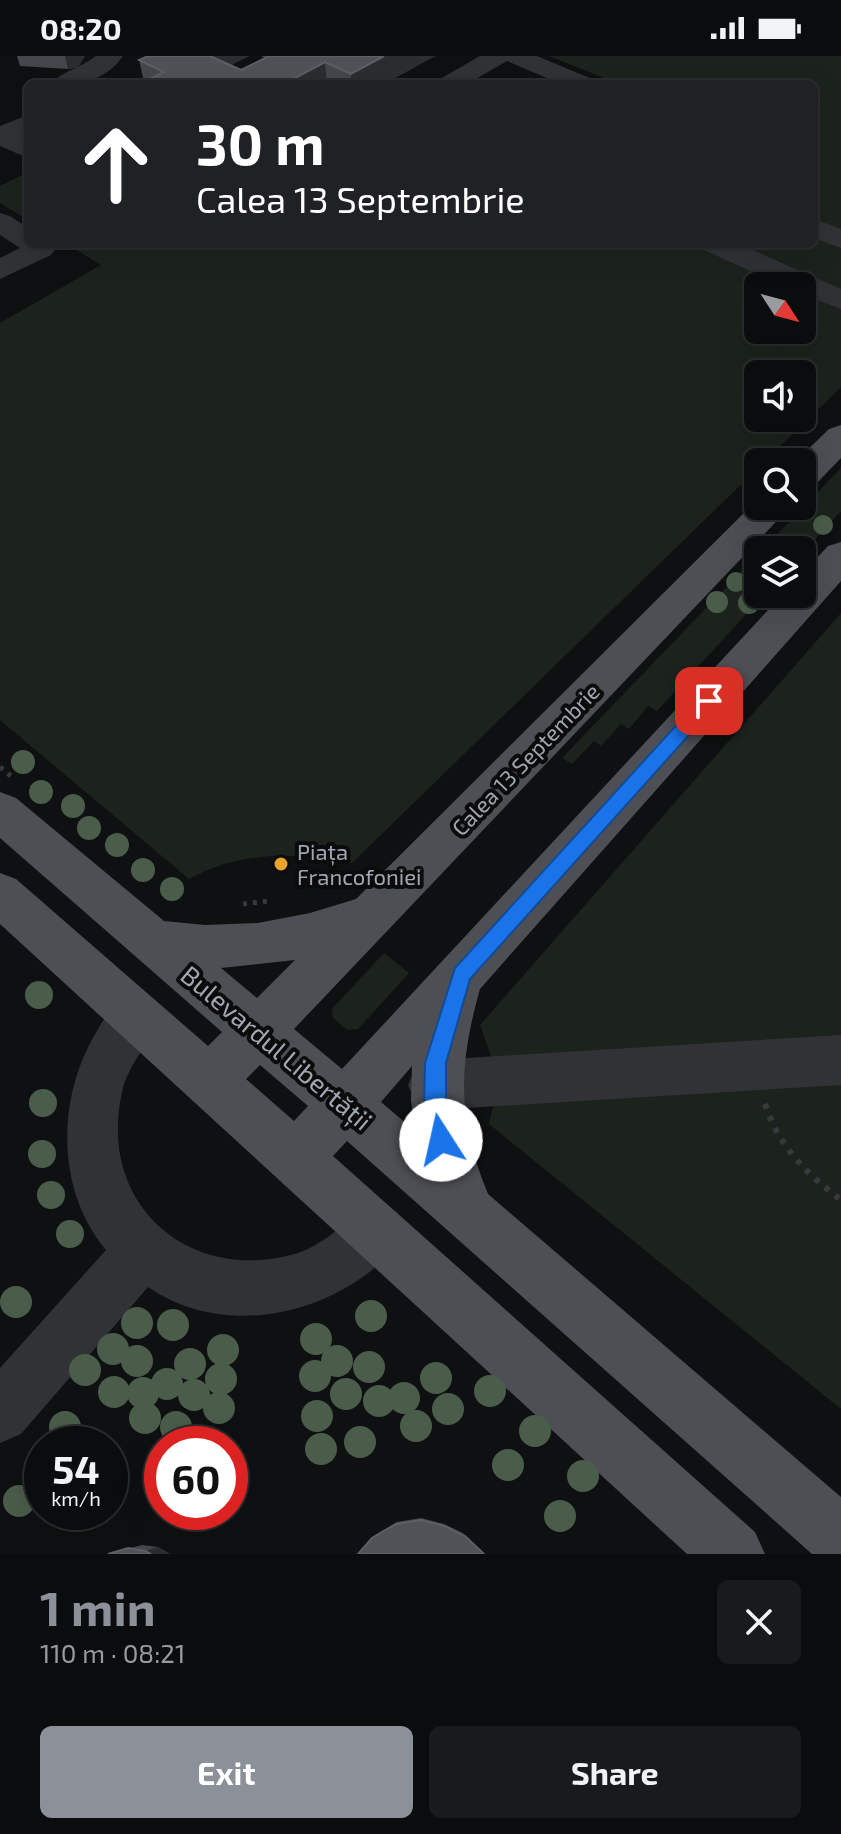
<!DOCTYPE html>
<html lang="en">
<head>
<meta charset="utf-8">
<style>
  :root { --surface:#0b0c0d; --page:#191a1b; --text:#f1f3f6; --muted:#9a9b9d; --line:#2b2c2e; --accent:#8c9099 }
  body { margin:0; font-family:"Exo 2",sans-serif; background:var(--page); color:var(--text); height:100vh; display:flex; flex-direction:column; font-size:30px; white-space:nowrap }
  * { box-sizing:border-box; margin:0 }
  p { font-size:26px; color:var(--muted) }
  .icon { flex:none; width:44px; height:44px; fill:none; stroke:currentColor; stroke-width:2; stroke-linecap:round; stroke-linejoin:round }
  .map { position:relative; height:1498px; overflow:hidden }
  .panel { display:flex; flex-direction:column; background:var(--surface); flex:1 }
  .panel>* { flex:none }
  .guide { position:absolute; left:24px; top:24px; width:794px; height:168px; border-radius:12px; box-shadow:0 8px 32px #0002,0 0 0 2px var(--line); background:#202124; color:#fff; overflow:hidden }
  .needle { width:52px; rotate:126deg }
  .tools { position:absolute; left:744px; top:216px; display:grid; gap:16px }
  .tools a { display:grid; place-items:center; width:72px; height:72px; border-radius:12px; background:var(--surface); box-shadow:0 8px 32px #0002,0 0 0 2px var(--line); font-size:40px }
  .speed { position:absolute; left:24px; top:1370px; display:flex; gap:16px; font-size:40px; font-weight:700; text-align:center }
  .speed>* { display:grid; place-content:center; width:104px; height:104px; border-radius:50%; background:var(--surface); box-shadow:0 8px 32px #0002,0 0 0 2px var(--line); line-height:1 }
  .speed small { font-size:20px; font-weight:400 }
  .speed .limit { border:12px solid #d22; background:#fff; color:#111 }
  .pin { position:absolute; display:grid; place-items:center; width:68px; height:68px; color:#fff; margin:-34px; border-radius:16px; box-shadow:0 4px 12px #0006 }
  .me { position:absolute; width:88px; margin:-44px; rotate:350deg; stroke-linejoin:round; filter:drop-shadow(0 0 6px #0008) }
  .turn { display:flex; align-items:center; gap:28px; height:168px; padding:0 40px; font-size:36px }
  .turn .icon { width:104px; height:104px; stroke-width:2.5 }
  .turn b { display:block; font-size:56px; line-height:68px }
  .round { display:grid; place-items:center; flex:none; width:84px; height:84px; border-radius:12px; background:var(--page) }
  .headline { display:flex; align-items:center; justify-content:space-between; height:136px; padding:0 40px }
  h1 { font-size:48px; font-weight:700; line-height:60px; color:var(--accent) }
  .primary-button { display:flex; gap:16px; margin-top:auto; padding:16px 40px }
  .primary-button a { flex:1; height:92px; border-radius:12px; background:var(--accent); color:#fff; font-size:32px; font-weight:700; line-height:92px; text-align:center }
  .primary-button a+a { background:var(--page); color:var(--text) }
  .status { display:flex; justify-content:space-between; align-items:center; height:56px; padding:0 40px; background:var(--surface); direction:ltr }
  .status svg { height:22px; fill:currentColor }
  .map>svg:first-child { display:block }
</style>
</head>
<body>
<div class="status"><b>08:20</b><svg viewBox="0 0 49 12"><path d="M0 12V9h3v3zM5 12V6h3v6zM10 12V3h3v9zM15 12V0h3v12zM26 1h20v11H26zM47 4h2v5h-2z"/></svg></div>
<div class="map">
<svg width="841" height="1498" viewBox="0 0 841 1498">
  <rect width="100%" height="100%" fill="#0f1011"/>
  <path fill="#1c231d" fill-rule="evenodd" d="M549,0h292v331l-77,75h-6v6l-406,395c-57,-11 -111,-12 -163,16l-189,-159v-397l101,-58 -34,-21h747v-160h-195zM758,230h44v44h-44zM758,318h44v44h-44z
    M28,116v48l-28,-17v-17z
    M841,412v43l-39,43v-4h-40z
    M758,498v40h7l-108,117 -9,-5 -19,23 -8,-5 -20,22 -7,-5 -22,23 -10,-6z
    M841,557v796l-352,-285 10,-44 -19,-55z
    M384,897l25,20 -51,56 -11,1 -14,-12 -1,-9z"/>
  <g fill="none" stroke-linecap="round" stroke-linejoin="round">
    <path stroke="#37393d" stroke-width="5" stroke-dasharray="4 6" stroke-linecap="butt" d="M0,711l12,10
      M243,848l26,-3"/>
    <path stroke="#37393d" stroke-width="6" stroke-dasharray="5 8" stroke-linecap="butt" d="M765,1048c14,43 41,69 76,96"/>
    <path fill="#313236" fill-rule="evenodd" d="M96,0h27c-18,26 -43,28 -72,28 11,-13 31,-17 45,-28z
      M480,0h57l55,23 4,5h-35l-54,-23 -40,23h-31l4,-5z
      M28,59v18l-7,3 7,3v19l-28,-12v-20z
      M0,157l10,3 18,12v16h23l4,5 -4,6 -51,24v-21l20,-10 -20,-13z
      M814,163l27,10v19l-27,-10z
      M699,188h40l102,45v20l-39,-15v-8h-18l-80,-36z
      M136,937l17,7 8,17c-11,26 -33,47 -39,75 -25,111 65,192 173,162 31,-9 54,-38 83,-50l19,8 8,19c-8,21 -22,31 -41,45 -62,45 -151,56 -216,11l-127,147 -21,9v-75l106,-118c-50,-59 -49,-150 -12,-214 12,-21 20,-34 42,-43z
      M841,979v50l-407,25 -18,-7 -8,-18 8,-18 18,-7z"/>
    <path fill="#4d4f54" fill-rule="evenodd" d="M841,369v33l-26,27 -13,3v-26h-7l34,-33z
      M758,443v7h33l-497,523 48,40 441,-475h19v-20l26,-28 13,-4v39l-361,408c-22,78 -23,130 8,205l353,303v57h-29l-465,-413 -14,15 422,376 10,22h-78l-687,-630v-51l16,6 192,167 14,-14 -222,-194v-46l16,6 148,123 41,4 53,-2 52,-10 46,-14zM295,904l-38,38 -36,-30zM260,1009l48,41 -14,15 -48,-42zM412,1010l-1,34 4,31 -34,-29z"/>
  </g>
  <g fill="#495d4a">
    <circle cx="823" cy="469" r="10"/>
    <circle cx="736" cy="526" r="10"/>
    <circle cx="717" cy="546" r="11"/>
    <circle cx="749" cy="547" r="11"/>
    <circle cx="23" cy="706" r="12"/>
    <circle cx="41" cy="736" r="12"/>
    <circle cx="73" cy="750" r="12"/>
    <circle cx="89" cy="772" r="12"/>
    <circle cx="117" cy="789" r="12"/>
    <circle cx="143" cy="814" r="12"/>
    <circle cx="172" cy="833" r="12"/>
    <circle cx="39" cy="939" r="14"/>
    <circle cx="43" cy="1047" r="14"/>
    <circle cx="42" cy="1098" r="14"/>
    <circle cx="51" cy="1139" r="14"/>
    <circle cx="70" cy="1178" r="14"/>
    <circle cx="16" cy="1246" r="16"/>
    <circle cx="371" cy="1260" r="16"/>
    <circle cx="137" cy="1267" r="16"/>
    <circle cx="173" cy="1269" r="16"/>
    <circle cx="316" cy="1283" r="16"/>
    <circle cx="113" cy="1293" r="16"/>
    <circle cx="223" cy="1294" r="16"/>
    <circle cx="137" cy="1305" r="16"/>
    <circle cx="337" cy="1305" r="16"/>
    <circle cx="190" cy="1308" r="16"/>
    <circle cx="369" cy="1311" r="16"/>
    <circle cx="85" cy="1314" r="16"/>
    <circle cx="315" cy="1320" r="16"/>
    <circle cx="436" cy="1322" r="16"/>
    <circle cx="221" cy="1323" r="16"/>
    <circle cx="167" cy="1328" r="16"/>
    <circle cx="490" cy="1335" r="16"/>
    <circle cx="114" cy="1336" r="16"/>
    <circle cx="143" cy="1337" r="16"/>
    <circle cx="346" cy="1338" r="16"/>
    <circle cx="194" cy="1339" r="16"/>
    <circle cx="404" cy="1342" r="16"/>
    <circle cx="379" cy="1345" r="16"/>
    <circle cx="219" cy="1352" r="16"/>
    <circle cx="448" cy="1353" r="16"/>
    <circle cx="317" cy="1360" r="16"/>
    <circle cx="145" cy="1362" r="16"/>
    <circle cx="416" cy="1370" r="16"/>
    <circle cx="65" cy="1371" r="16"/>
    <circle cx="176" cy="1371" r="16"/>
    <circle cx="535" cy="1375" r="16"/>
    <circle cx="360" cy="1386" r="16"/>
    <circle cx="321" cy="1393" r="16"/>
    <circle cx="508" cy="1409" r="16"/>
    <circle cx="583" cy="1420" r="16"/>
    <circle cx="19" cy="1445" r="16"/>
    <circle cx="560" cy="1460" r="16"/>
  </g>
  <path fill="#45474c" d="M17,0h68l-7,11 -10,2 -48,-3z
    M148,0h101l-19,9 11,5 24,-12 -4,-2h174l-51,28h-244l4,-2 -5,-22z
    M421,1462l23,6 19,9 -105,21 17,-19 22,-13z
    M142,1489l16,2 12,7h-62z"/>
  <path fill="#2b2d30" d="M65,0h20l-7,11 -10,2z
    M200,0h49l-45,23z
    M384,0h51l-51,28h-32l-1,-10z
    M325,6l2,22h-43z
    M444,1468l19,9 22,21 -40,-28z
    M158,1491l12,7h-19l-6,-3z"/>
  <path fill="#4f5257" stroke="#5c5f65" stroke-width="2" d="M148,0h62l31,14 28,-14h115l-33,18 -26,-12 -41,22h-144l24,-12 -25,-12z
    M421,1464l24,6 20,10 19,18h-126l14,-16 24,-14z
    M128,1492l17,3 6,3h-43z"/>
  <path fill="#1a73e8" stroke="#114b97" stroke-width="2" d="M709,638l9,7 -3,5 -245,273 -24,84v47l6,30 -3,8 -8,3 -7,-3 -10,-38 1,-47 30,-95 248,-272z"/>
  <circle fill="#e9a32f" stroke="#0b0b0c" stroke-width="3" cx="281" cy="808" r="8"/>
  <g text-anchor="middle" dominant-baseline="central" stroke-width="8" stroke-linejoin="round" paint-order="stroke">
    <g font-size="22" fill="#a1a7b1" stroke="#0b0b0c">
      <text transform="translate(525 703) rotate(-46)">Calea 13 Septembrie</text>
    </g>
    <g font-size="22" fill="#a1a7b1" stroke="#0b0b0c" text-anchor="start">
      <text x="297" y="795">Piața<tspan x="297" dy="25">Francofoniei</tspan></text>
    </g>
    <g font-size="26" fill="#a1a7b1" stroke="#0b0b0c">
      <text transform="translate(277 991) rotate(40)">Bulevardul Libertății</text>
    </g>
  </g>
</svg>
<div class="tools">
<a><svg class="needle" viewBox="-14 -14 28 28"><path d="M0-13l5 13h-10z" fill="#e53935"/><path d="M0 13l5-13h-10z" fill="#9a9b9d"/></svg></a>
<a><svg class="icon" aria-label="sound" viewBox="0 0 24 24"><path d="M4 9h4l5-4v14l-5-4H4zM17 9q2 3 0 6"/></svg></a>
<a><svg class="icon" aria-label="search" viewBox="0 0 24 24"><circle cx="10" cy="10" r="6"/><path d="M15 15l6 6"/></svg></a>
<a><svg class="icon" aria-label="layers" viewBox="0 0 24 24"><path d="M12 4l9 5-9 5-9-5zM3 14l9 5 9-5"/></svg></a>
</div>
<div class="speed"><div>54<small>km/h</small></div><div class="limit">60</div></div>
<div class="pin" style="left:709px;top:645px;background:#d93025"><svg class="icon" aria-label="arrive" viewBox="0 0 24 24"><path d="M6 21V4h12l-3 4 3 4H6"/></svg></div>
<svg class="me" style="left:441px;top:1084px" viewBox="-20 -20 40 40"><circle r="19" fill="#fff"/><path d="M0-13L10 11 0 6-10 11z" fill="#1a73e8"/></svg>
<div class="guide">
<div class="turn"><svg class="icon" aria-label="ahead" viewBox="0 0 24 24"><path d="M12 20V5M6 11l6-6 6 6"/></svg><div><b>30 m</b>Calea 13 Septembrie</div></div>
</div>
</div>
<section class="panel">
<div class="headline"><div><h1>1 min</h1><p>110 m · 08:21</p></div><a class="round"><svg class="icon" aria-label="close" viewBox="0 0 24 24"><path d="M6 6l12 12M18 6L6 18"/></svg></a></div>
<div class="primary-button"><a>Exit</a><a>Share</a></div>
</section>
</body>
</html>
